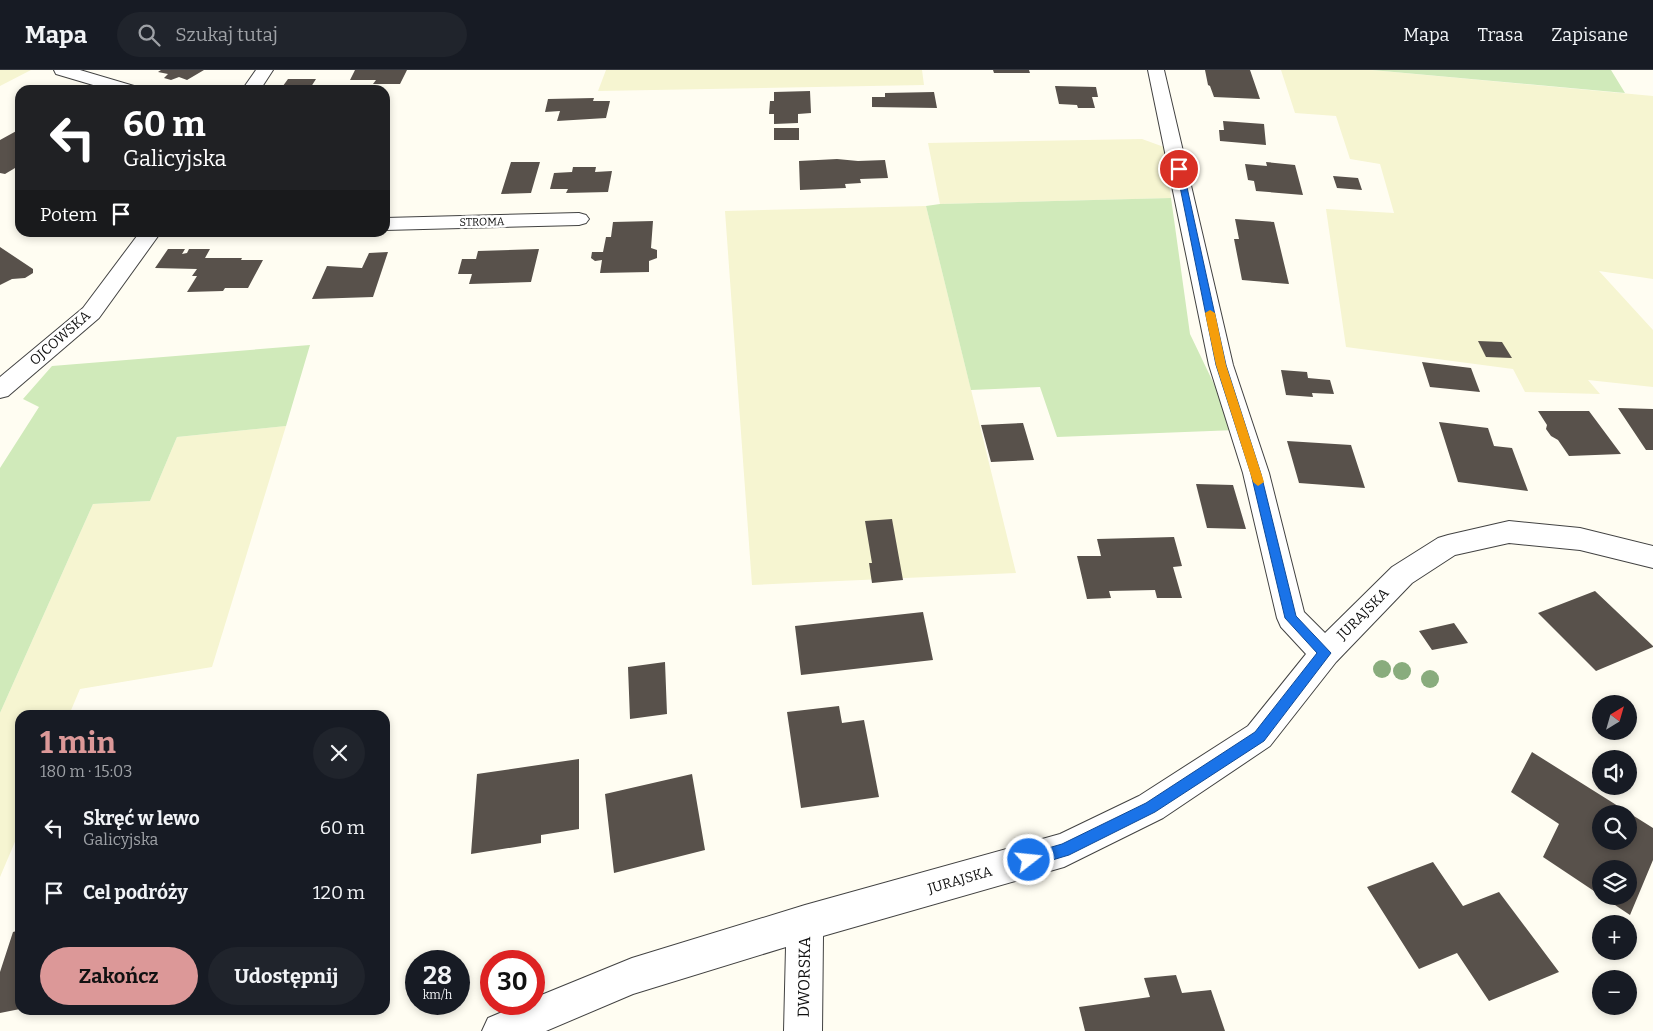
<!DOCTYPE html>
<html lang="pl">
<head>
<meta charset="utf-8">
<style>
  :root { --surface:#171b24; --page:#20242c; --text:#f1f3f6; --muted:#9ea1a6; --line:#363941; --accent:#dc9898 }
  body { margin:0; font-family:Bitter,serif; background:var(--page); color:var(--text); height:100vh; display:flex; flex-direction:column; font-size:19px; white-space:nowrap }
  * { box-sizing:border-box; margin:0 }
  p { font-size:16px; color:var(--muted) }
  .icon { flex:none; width:28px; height:28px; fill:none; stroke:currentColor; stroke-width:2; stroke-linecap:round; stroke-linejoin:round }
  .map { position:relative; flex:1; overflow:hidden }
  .side { position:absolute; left:15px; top:640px; width:375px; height:305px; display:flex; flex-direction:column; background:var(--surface); border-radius:15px; box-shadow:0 2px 8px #0003 }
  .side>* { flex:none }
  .hud { position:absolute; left:15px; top:15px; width:375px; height:152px; border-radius:15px; box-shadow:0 2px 8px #0003; background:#202124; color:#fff; overflow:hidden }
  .needle { width:32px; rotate:37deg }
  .fabs { position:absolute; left:1592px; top:625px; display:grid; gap:10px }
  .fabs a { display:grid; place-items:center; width:45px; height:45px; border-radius:50%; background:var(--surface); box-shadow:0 2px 8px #0003; font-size:25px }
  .speed { position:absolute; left:405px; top:880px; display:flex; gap:10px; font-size:25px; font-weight:700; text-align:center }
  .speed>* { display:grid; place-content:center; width:65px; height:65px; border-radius:50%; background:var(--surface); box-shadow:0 2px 8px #0003; line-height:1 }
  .speed small { font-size:12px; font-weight:400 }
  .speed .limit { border:8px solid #d22; background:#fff; color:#111 }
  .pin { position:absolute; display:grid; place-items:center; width:42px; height:42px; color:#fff; margin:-21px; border:2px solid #fff; border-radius:50%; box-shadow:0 1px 5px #0007 }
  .me { position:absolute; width:55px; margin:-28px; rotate:74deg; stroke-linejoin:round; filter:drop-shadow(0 0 4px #0008) }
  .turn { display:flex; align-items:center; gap:18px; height:105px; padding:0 25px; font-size:22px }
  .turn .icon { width:65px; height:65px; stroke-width:2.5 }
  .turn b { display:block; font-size:35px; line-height:42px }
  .then { display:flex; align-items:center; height:48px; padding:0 25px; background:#0003; gap:10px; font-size:19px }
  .round { display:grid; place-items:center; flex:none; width:52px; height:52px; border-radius:26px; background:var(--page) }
  .overview { display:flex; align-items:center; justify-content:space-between; height:85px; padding:0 25px }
  h1 { font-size:30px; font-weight:700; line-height:38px; color:var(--accent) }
  .cta { display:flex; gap:10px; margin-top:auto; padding:10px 25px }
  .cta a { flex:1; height:58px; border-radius:30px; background:var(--accent); color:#111; font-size:20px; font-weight:700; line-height:58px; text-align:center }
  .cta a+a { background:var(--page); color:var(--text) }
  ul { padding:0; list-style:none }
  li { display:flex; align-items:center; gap:15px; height:65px; padding:0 25px }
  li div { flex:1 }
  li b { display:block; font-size:19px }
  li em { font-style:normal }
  header { display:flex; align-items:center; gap:30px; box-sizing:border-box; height:70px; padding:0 25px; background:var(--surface); border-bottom:1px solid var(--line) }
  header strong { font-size:24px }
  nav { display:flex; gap:28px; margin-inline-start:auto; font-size:18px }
  .search { width:350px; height:45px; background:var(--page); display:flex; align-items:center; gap:12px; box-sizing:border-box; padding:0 18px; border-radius:28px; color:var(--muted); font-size:19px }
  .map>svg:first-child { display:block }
</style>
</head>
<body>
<header>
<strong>Mapa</strong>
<div class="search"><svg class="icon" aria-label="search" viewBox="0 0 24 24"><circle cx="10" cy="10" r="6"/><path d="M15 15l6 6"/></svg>Szukaj tutaj</div>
<nav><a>Mapa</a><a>Trasa</a><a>Zapisane</a></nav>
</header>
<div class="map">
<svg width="1653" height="961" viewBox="0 0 1653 961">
  <rect width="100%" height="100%" fill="#fffdf2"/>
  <path fill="#f6f5d1" d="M0,0h31l-31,16z
    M606,0h316l2,15 -326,6z
    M1281,0h91l281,26v183l-54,-8 54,59v57l-65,-7 12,14 -75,-2 -12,-23 -167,-22 -20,-138 68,4 -14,-49 -30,-5 -14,-43 -41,-3z
    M1142,69l22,8 7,51 -231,6 -12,-61z
    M926,136l90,367 -264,12 -27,-374z
    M286,356l-74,241 -132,22 -11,26h-49v115l-20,47v-164l93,-209 57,-3 27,-64z"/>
  <path fill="#d0eaba" d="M1372,0h239l14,23z
    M1171,128l19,136 46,96 -179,7 -17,-50 -69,3 -45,-184 14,-2z
    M310,275l-24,81 -109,11 -27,64 -57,3 -93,209v-245l39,-61 -16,-8 29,-33z"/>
  <path fill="#58514b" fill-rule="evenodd" d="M161,0h43l-17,10 -8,-3 -8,3 -7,-2 4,-4 -10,-2z
    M355,0h52l-7,14h-27l3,-4h-26z
    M993,0h36l1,3h-36z
    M1205,0h45l10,29 -46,-2 -4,-11 -2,-1z
    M288,9h28l-7,11h-29z
    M1055,16l41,1 2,10h-6l3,11h-17l-1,-3 -18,-1z
    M810,21l1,22 -13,1v9l-24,1v-10h-5l1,-13h4v-9z
    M934,22l3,16 -65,-1v-10h13v-4z
    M594,28l-1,3h17l-4,17 -49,3 3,-10 -15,1 3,-13z
    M1223,51l41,3 2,21 -46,-4 -1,-11h5z
    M774,58h25v12h-25z
    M20,59v36l-15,9 -5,-1v-33z
    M837,89l21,2 27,-1 3,18 -28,1 1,4 -16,1 1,4 -46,2 -1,-29z
    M511,92h29l-9,31 -30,1z
    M1266,92l29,3 8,30 -47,-4 -2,-10 -6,-1 -3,-16 22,2z
    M573,97h23l-1,5 17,-1 -4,21 -42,1 2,-4h-18l4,-16 18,-1z
    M1333,106l25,2 4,12 -25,-2z
    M1235,149l39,3 15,62 -47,-4 -8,-41h5z
    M653,151l-2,27 6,2v8l-8,3v11l-49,1 2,-13 -7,1 -4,-3 1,-6h11l3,-15h5l2,-15z
    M0,177l33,22v4l-8,5 -13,1 -12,6z
    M168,179h17l-3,5 5,-1 2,-4h21l-5,9h37l-1,2h22l-15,28h-23l-2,3 -36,1 10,-16h-5l5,-7 -42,-1z
    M539,179l-8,33 -62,2 3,-10h-14l4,-15h14l2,-8z
    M388,182l-15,45 -61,2 15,-33 35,2 7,-15z
    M1478,271l24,1 10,16 -26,-1z
    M1422,292l49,6 9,24 -50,-5z
    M1281,300l26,2 1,6 22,2 4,14 -22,-1 1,4 -27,-2z
    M1618,338l35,1v41h-7z
    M1538,341h51l32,43 -52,2 -11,-16 -7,-4 -5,-7 1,-4z
    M1439,352l49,6 6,18 18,2 16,43 -70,-9z
    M1023,353l11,37 -43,2 -10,-37z
    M1287,371l64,4 14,43 -66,-5z
    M1196,414l37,1 13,44 -39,-1z
    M892,449l11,61 -31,3 -3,-20h3l-7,-42z
    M1174,467l8,29 -9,1 9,31h-25l-2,-8 -46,1 2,7 -24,1 -10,-43h24l-4,-17z
    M1595,521l58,55v1l-57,24 -58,-58z
    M923,542l10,48 -132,15 -6,-49z
    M1454,553l14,20 -36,7 -13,-19z
    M665,592l2,52 -37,5 -2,-52z
    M839,636l3,17 22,-3 15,77 -78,11 -14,-96z
    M366,640l-1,5h-36v-1z
    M1532,682l121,76v32l-23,55 -87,-58 16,-33 -48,-32zM1601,744h28v27h-28zM1601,799h28v27h-28z
    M579,689v70l-38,6v8l-70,11 6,-80z
    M692,704l13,76 -91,23 -9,-79z
    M1433,792l30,44 36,-14 60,80 -70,29 -32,-48 -38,16 -52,-82z
    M20,860v79l-20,4v-41l13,-40z
    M1176,905l6,18 29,-3 14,41h-140l-6,-24 71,-10 -6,-19z"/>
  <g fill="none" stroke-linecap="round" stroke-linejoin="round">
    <defs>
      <path id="minor" d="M54,0h26l54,16 3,4h-27l-54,-16z
        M256,0h17l-13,20h-18z
        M1148,0h16l69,295 36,108 35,139 21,21 67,-66 46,-29 10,-3 61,-14 71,7 73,18v22l-73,-18 -71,-7 -54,12 -43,28 -76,79 -66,84 -107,72 -99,49 -241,69 -1,95h-38l2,-84 -153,47 -87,37h-64l6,-13 33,-14h13v-6l98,-40 173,-53 255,-71 79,-38 109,-70 58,-72 -25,-27 -4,-9 -34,-145 -34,-108z
        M579,143l7,2 3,4 -3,4 -7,2 -194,5v-12z
        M140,162h21l-62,86 -91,78 -8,2v-21l83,-69z"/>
    </defs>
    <use href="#minor" stroke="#424242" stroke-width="2"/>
    <use href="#minor" fill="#fff" fill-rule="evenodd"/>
  </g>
  <g fill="#89ac7d">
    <circle cx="1382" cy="599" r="9"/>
    <circle cx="1402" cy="601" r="9"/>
    <circle cx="1430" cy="609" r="9"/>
  </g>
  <path fill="#1a73e8" stroke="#114b97" d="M1176,97l7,2 43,196 35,109 35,142 35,37 -67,88 -109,71 -86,43 -40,12 -5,-2 -2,-5 2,-5 38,-11 84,-41 109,-71 62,-79 -32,-35 -34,-144 -35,-109z"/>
  <path fill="#f59e0b" d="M1210,240l5,3 11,52 38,117 -6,4 -5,-4 -37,-117 -11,-52z"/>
  <g text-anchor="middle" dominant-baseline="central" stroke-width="5" stroke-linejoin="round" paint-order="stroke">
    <g font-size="11" fill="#0f0f0f" stroke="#fff">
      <text transform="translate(482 152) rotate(-1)">STROMA</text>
    </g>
    <g font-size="14" fill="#0f0f0f" stroke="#fff">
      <text transform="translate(60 268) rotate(-41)">OJCOWSKA</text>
      <text transform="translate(1363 544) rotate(-45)">JURAJSKA</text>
      <text transform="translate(960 810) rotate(-16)">JURAJSKA</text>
    </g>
    <g font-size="16" fill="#0f0f0f" stroke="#fff">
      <text transform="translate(804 907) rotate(-89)">DWORSKA</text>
    </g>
  </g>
</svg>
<div class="fabs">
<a><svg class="needle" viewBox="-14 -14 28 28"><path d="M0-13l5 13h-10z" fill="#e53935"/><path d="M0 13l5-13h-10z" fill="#9ea1a6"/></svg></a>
<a><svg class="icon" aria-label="sound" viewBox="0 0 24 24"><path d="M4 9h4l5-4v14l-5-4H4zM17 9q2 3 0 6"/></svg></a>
<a><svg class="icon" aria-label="search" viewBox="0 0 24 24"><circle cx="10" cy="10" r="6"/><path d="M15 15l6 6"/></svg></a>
<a><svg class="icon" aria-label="layers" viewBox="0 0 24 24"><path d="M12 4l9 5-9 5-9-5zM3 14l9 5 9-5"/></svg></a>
<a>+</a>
<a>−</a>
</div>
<div class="speed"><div>28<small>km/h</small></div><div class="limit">30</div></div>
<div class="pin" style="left:1179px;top:99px;background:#d93025"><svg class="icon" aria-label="arrive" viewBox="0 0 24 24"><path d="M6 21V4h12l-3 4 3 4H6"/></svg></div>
<svg class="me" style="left:1029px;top:790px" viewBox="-20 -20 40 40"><circle r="17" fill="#1a73e8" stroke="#fff" stroke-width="3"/><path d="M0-11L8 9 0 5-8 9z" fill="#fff"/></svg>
<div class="hud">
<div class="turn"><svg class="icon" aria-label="left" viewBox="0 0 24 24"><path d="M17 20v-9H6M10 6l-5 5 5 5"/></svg><div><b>60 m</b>Galicyjska</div></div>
<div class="then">Potem<svg class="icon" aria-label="arrive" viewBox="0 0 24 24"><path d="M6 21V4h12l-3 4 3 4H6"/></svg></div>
</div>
<section class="side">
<div class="overview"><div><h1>1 min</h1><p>180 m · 15:03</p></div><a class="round"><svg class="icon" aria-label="close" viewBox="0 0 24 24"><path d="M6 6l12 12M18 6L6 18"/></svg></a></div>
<ul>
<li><svg class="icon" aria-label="left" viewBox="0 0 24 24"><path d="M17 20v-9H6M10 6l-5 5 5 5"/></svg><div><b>Skręć w lewo</b><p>Galicyjska</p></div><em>60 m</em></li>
<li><svg class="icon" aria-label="arrive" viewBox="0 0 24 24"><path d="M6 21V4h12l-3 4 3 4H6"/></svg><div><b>Cel podróży</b></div><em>120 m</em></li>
</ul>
<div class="cta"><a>Zakończ</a><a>Udostępnij</a></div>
</section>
</div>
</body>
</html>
